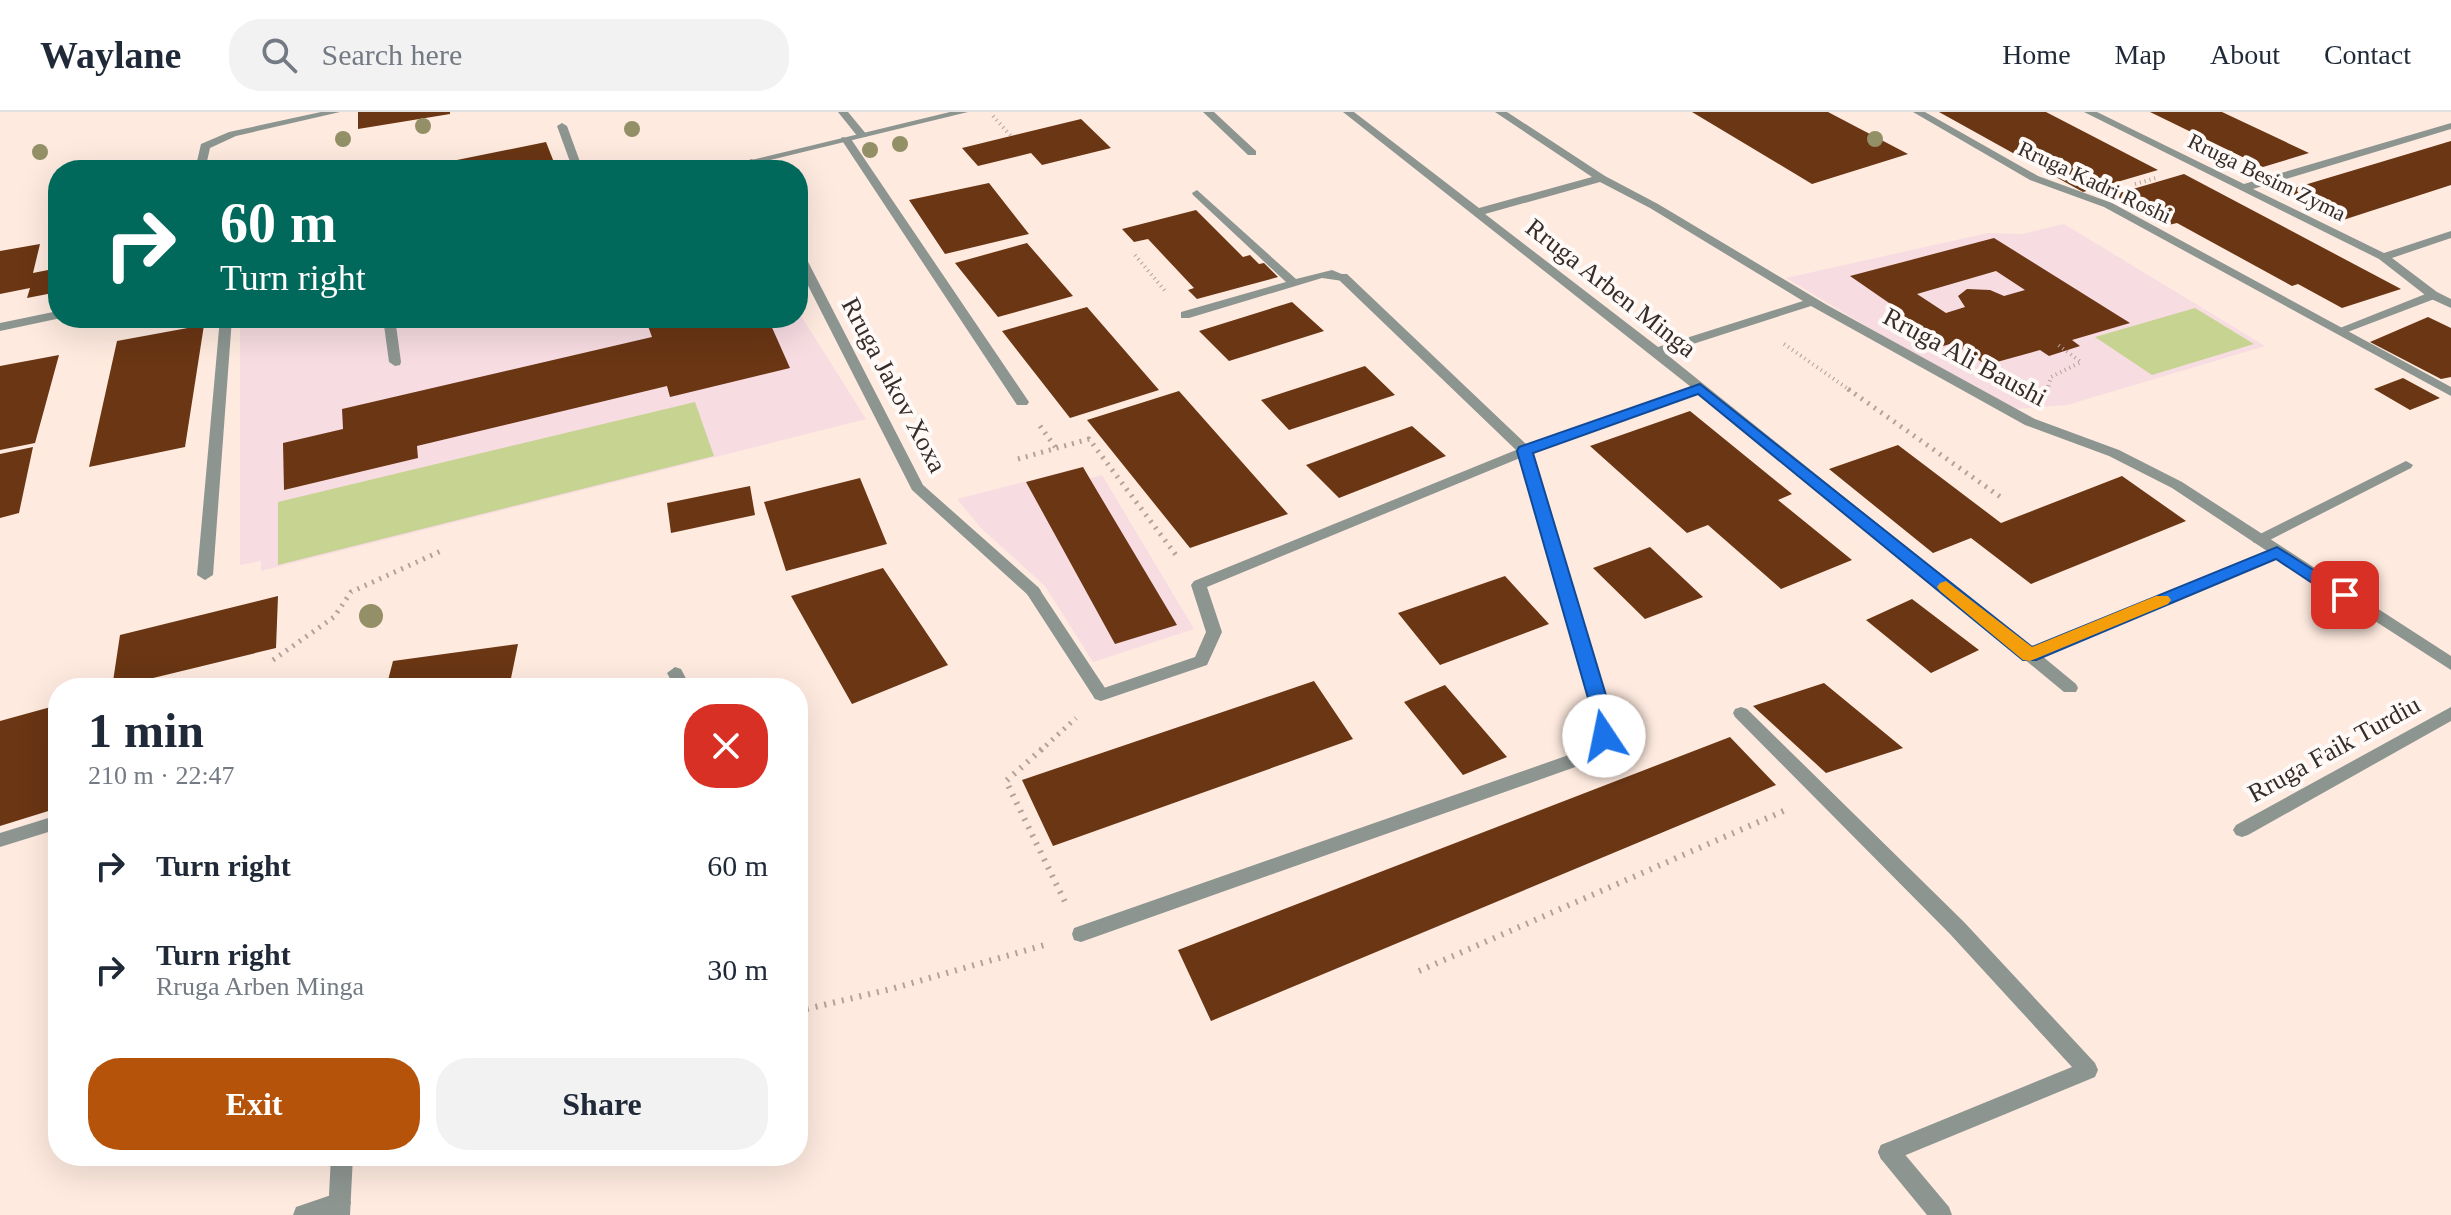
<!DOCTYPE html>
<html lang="en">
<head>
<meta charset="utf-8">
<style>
  :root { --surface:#fff; --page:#f2f2f3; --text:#1f2937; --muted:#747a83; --line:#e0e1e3; --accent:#b45309 }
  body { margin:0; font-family:"Times New Roman",serif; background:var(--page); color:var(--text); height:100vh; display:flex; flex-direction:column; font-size:30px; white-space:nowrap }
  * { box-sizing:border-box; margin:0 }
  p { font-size:26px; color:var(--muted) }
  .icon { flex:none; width:44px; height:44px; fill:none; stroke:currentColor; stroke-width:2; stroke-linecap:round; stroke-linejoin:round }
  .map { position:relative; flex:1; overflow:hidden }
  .panel { position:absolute; left:48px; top:566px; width:760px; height:488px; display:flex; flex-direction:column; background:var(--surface); border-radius:32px; box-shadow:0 8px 32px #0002 }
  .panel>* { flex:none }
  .hud { position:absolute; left:48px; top:48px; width:760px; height:168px; border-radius:32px; box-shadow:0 8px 32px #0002; background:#00695c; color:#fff; overflow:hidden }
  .pin { position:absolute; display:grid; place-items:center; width:68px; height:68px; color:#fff; margin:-34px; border-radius:16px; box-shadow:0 4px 12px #0006 }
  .me { position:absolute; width:88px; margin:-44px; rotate:349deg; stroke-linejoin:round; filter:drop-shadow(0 0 6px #0008) }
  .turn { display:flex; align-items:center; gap:28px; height:168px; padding:0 40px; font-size:36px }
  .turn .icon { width:104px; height:104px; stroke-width:2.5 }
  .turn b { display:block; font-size:56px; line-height:68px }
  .round { display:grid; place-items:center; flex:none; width:84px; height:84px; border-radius:32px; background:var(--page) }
  .head { display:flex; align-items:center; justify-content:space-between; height:136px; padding:0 40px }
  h1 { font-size:48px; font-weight:700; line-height:60px }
  .button { display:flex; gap:16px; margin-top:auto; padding:16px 40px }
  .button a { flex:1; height:92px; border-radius:32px; background:var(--accent); color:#fff; font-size:32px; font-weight:700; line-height:92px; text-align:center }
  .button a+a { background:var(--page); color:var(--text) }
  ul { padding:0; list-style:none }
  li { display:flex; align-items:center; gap:24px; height:104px; padding:0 40px }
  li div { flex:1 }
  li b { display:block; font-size:30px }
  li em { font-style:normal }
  header { display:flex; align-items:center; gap:48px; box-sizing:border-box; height:112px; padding:0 40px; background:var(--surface); border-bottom:2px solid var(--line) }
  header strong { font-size:38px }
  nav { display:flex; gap:44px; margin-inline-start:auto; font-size:28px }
  .search { width:560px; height:72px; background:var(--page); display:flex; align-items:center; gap:20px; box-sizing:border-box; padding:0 28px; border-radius:32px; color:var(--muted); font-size:30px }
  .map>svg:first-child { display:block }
</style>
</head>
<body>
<header>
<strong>Waylane</strong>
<div class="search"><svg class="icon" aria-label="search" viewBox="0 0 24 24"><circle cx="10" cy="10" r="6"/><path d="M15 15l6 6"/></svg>Search here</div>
<nav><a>Home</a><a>Map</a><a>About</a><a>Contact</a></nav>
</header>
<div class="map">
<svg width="2451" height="1103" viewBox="0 0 2451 1103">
  <rect width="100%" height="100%" fill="#feeadf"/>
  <path fill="#f7dce2" d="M2064,112l201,122 -198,59 -51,4 -88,-46 -142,-85 202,-45 34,1z
    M798,199l68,108 -605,152v-10l-21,4v-247h558z
    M1083,355l7,11 12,-3 92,154 -101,33 -48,-76 -64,-58 -24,-29z"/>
  <path fill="#c6d391" d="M2195,196l59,36 -102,31 -57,-38z
    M695,290l19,54 -436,109v-63z"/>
  <path fill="#6a3614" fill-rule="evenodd" d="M358,0h92v2l-92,15z
    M1692,0h136l80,42 -96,30z
    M1939,0h107l112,58 -75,22z
    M2150,0h72l87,41 -46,14z
    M1081,7l30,29 -69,17 -11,-12 -53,13 -16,-18z
    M2451,29v44l-108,35 -59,-29z
    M546,30l11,28h-114l-1,-7z
    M2184,62l217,115 -59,19 -44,-24 -6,2 -115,-63 -13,3 -55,-30z
    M989,71l40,51 -84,20 -36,-54z
    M1196,98l47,47 7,-2 9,9 5,-1 14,14 -81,22 -9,-9 6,-2 -46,-49 -14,3 -12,-13z
    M1994,126l136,85 -58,17 8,6 -31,10 -9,-6 -54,15 -33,-22 -22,7 -44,-29 18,-7 -55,-38zM1996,159l29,19 -21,6 -14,-6 -23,-1 -9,7 7,11 -19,6 -29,-19z
    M1027,131l46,53 -75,21 -43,-54z
    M40,132l-7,29 25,-5v24l-31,6 3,-10 -30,6v-43z
    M1292,190l32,29 -95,30 -30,-30z
    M1087,195l72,83 -89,28 -68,-87z
    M2428,205l23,11v49l-10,2 -71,-37z
    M645,206h143l-18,5 20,45 -120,29 -3,-11 -250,60 1,12 -134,32 -1,-47 60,-14 -1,-20 310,-72z
    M204,213l-19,122 -96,20 28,-126z
    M59,243l-24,88 -35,7v-84z
    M1365,254l30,29 -106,35 -28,-30z
    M2403,266l37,20 -30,12 -36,-21z
    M1179,279l109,123 -98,34 -103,-128z
    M1690,299l102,83 -14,6 74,60 -71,29 -73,-64 -21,8 -97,-87z
    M1412,314l34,30 -107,42 -33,-33z
    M1898,333l103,78 121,-47 64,45 -155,63 -60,-46 -38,15 -104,-84z
    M33,335l-14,66 -19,5v-64z
    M1083,355l7,12 87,146 -62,19 -89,-162z
    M860,366l27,66 -101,27 -22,-69z
    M750,374l5,29 -84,18 -4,-30z
    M1650,435l53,50 -58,22 -52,-51z
    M883,456l65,97 -96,39 -61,-108z
    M1505,464l44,48 -109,41 -42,-52z
    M278,484l-2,52 -164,40 8,-53z
    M1912,487l67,51 -48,23 -65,-53z
    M518,532l-9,44h-123l7,-27z
    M1314,569l39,58 -300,107 -31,-66z
    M1824,571l79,65 -77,25 -73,-67z
    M1445,573l62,72 -44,18 -59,-73z
    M58,593v103l-58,18v-105z
    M1730,625l46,48 -565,236 -33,-71z"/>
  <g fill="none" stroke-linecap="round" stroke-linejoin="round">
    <path stroke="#b2a39a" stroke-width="4" stroke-dasharray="1 4" stroke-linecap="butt" d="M993,4l18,20
      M2135,72l21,-6
      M1135,143l31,37
      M1784,232l67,47
      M2047,279l4,-14 30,-15 -24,-18"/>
    <path stroke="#b2a39a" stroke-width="5" stroke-dasharray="2 6" stroke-linecap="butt" d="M1848,277l154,109
      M2045,284l2,-7
      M1040,314l16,22
      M1018,347l71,-20 90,120
      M273,548l61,-43 17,-25 90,-41
      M1040,639l36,-33"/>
    <path stroke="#b2a39a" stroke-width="6" stroke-dasharray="2 7" stroke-linecap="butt" d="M1042,637l-36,32 59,121
      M1419,859l369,-162
      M798,899l93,-22 157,-45"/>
    <path fill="#8d9591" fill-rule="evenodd" d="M838,0h10l19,23 -1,2h-8z
      M1203,0h11l42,39v4h-8z
      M562,11l5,3 16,44h-10l-16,-44z
      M1197,78l99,89 36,-9 17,7 -6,4 -21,-3 -133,40h-8v-6l105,-30 -93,-87 -1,-2z
      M2433,179l6,4 -2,3 -92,35 -4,1 -6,-4z
      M220,206h12l-19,257 -8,5 -8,-5z
      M383,206h12l6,44 -1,3 -5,1 -6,-4z
      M2406,349l7,4 -2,3 -147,75h-10l-2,-3 2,-3z
      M1033,474l5,1 69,104 2,4 -2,4h-12l-70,-108z
      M2030,537l6,2 40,33 2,4 -2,4h-12l-40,-33 -2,-4z
      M675,555l6,2 10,19h-16l-8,-15z
      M1741,595l6,2 217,213 131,141 3,7 -3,7 -206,85 -8,-3 -3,-7 3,-7 191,-78 -122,-133 -215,-217 -2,-4 2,-4z
      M2451,595v14l-203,114 -6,2 -6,-2 -3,-5 3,-5z
      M58,703v14l-58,18v-14z
      M340,1080l8,3 3,8 -3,8 -12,4h-43l3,-8z"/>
    <path fill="#8d9591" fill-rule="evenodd" d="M321,0h19l-104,24 -26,12 -5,22h-10l6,-26 28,-12z
      M1343,0h11l125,96 113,-31 -97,-65h12l98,64 53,28 169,101 208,114 84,31 63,32 269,174v14l-174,-112 -241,101h-12l-326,-266 -166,60 78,259 2,24 -17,24 -514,182 -7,-2 -2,-6 2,-6 509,-178 13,-15 -2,-23 -74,-254 -313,129 15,45 -15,33 -106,36 -6,-2 -2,-4 2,-4 100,-34 11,-25 -15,-47 3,-4 322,-131 -177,-170v-6h8l180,171 164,-58zM1600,70l50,26 153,93 -145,46 -173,-133zM1811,194l214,119 84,31 63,32 95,63 -235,97 -367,-295z
      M1913,0h12l113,64 74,27 339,184v9l-347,-189 -74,-27z
      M2084,0h13l147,72 207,-61v6l-198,60 131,64 67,-22v7l-59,20 45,34 14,7v9l-22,-10 -50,-39z
      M842,25l9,2 178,263 -2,3h-10l-2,-3 -174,-263z
      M751,47l4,1 5,10h-10l-4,-8z
      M798,139l6,3 119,231 115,102 3,4 -3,4h-10l-116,-105 -114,-224z
      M1889,1030l8,3 52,62 3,8h-25l-46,-56 -3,-7 3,-7z
      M331,1044h22l-3,59h-22z"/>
    <path fill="#8d9591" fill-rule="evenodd" d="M950,0h18l-239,58h-19z
      M58,199v7h3l-61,13v-8z"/>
  </g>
  <g fill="#938f66">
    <circle cx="423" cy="14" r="8"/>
    <circle cx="632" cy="17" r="8"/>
    <circle cx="343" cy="27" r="8"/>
    <circle cx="1875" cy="27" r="8"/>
    <circle cx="900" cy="32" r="8"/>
    <circle cx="870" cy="38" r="8"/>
    <circle cx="40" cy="40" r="8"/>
    <circle cx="371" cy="504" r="12"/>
  </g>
  <path fill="#1a73e8" stroke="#114b97" stroke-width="2" d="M1700,272l332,263 245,-100 76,48 -8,6 -7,-1 -62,-41 -240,101h-13l-325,-266 -165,59 78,259 3,24 -10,8 -6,-3 -6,-29 -75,-261 2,-4z"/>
  <path fill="#f59e0b" d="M1946,469l86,66 124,-51h12l3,4 -3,4 -138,57 -7,-1 -83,-69 -3,-4 3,-4z"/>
  <g text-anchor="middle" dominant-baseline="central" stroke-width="8" stroke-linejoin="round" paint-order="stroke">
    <g font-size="22" fill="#352d29" stroke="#fffaf8">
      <text transform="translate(2267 65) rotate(26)">Rruga Besim Zyma</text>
      <text transform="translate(2095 70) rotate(25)">Rruga Kadri Roshi</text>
    </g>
    <g font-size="26" fill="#352d29" stroke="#fffaf8">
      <text transform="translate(1611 176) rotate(38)">Rruga Arben Minga</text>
      <text transform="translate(1965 245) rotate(28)">Rruga Ali Baushi</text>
      <text transform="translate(894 273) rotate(62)">Rruga Jakov Xoxa</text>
      <text transform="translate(2334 637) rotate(-29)">Rruga Faik Turdiu</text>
    </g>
  </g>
</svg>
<div class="pin" style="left:2345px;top:483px;background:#d93025"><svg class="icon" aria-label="arrive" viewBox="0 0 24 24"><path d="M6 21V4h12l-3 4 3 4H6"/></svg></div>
<svg class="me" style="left:1604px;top:624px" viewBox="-20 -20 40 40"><circle r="19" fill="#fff"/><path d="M0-13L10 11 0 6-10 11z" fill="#1a73e8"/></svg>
<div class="hud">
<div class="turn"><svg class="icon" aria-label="right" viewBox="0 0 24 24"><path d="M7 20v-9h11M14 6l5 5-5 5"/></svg><div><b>60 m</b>Turn right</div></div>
</div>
<section class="panel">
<div class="head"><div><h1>1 min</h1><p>210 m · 22:47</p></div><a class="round" style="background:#d93025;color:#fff"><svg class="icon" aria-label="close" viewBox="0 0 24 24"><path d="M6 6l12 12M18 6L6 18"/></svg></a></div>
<ul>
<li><svg class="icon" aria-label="right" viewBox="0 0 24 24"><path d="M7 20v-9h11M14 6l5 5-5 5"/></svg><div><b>Turn right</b></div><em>60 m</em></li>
<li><svg class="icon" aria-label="right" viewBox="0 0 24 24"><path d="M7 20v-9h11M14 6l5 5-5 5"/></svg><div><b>Turn right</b><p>Rruga Arben Minga</p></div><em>30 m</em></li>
</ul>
<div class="button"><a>Exit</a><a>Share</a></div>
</section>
</div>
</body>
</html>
